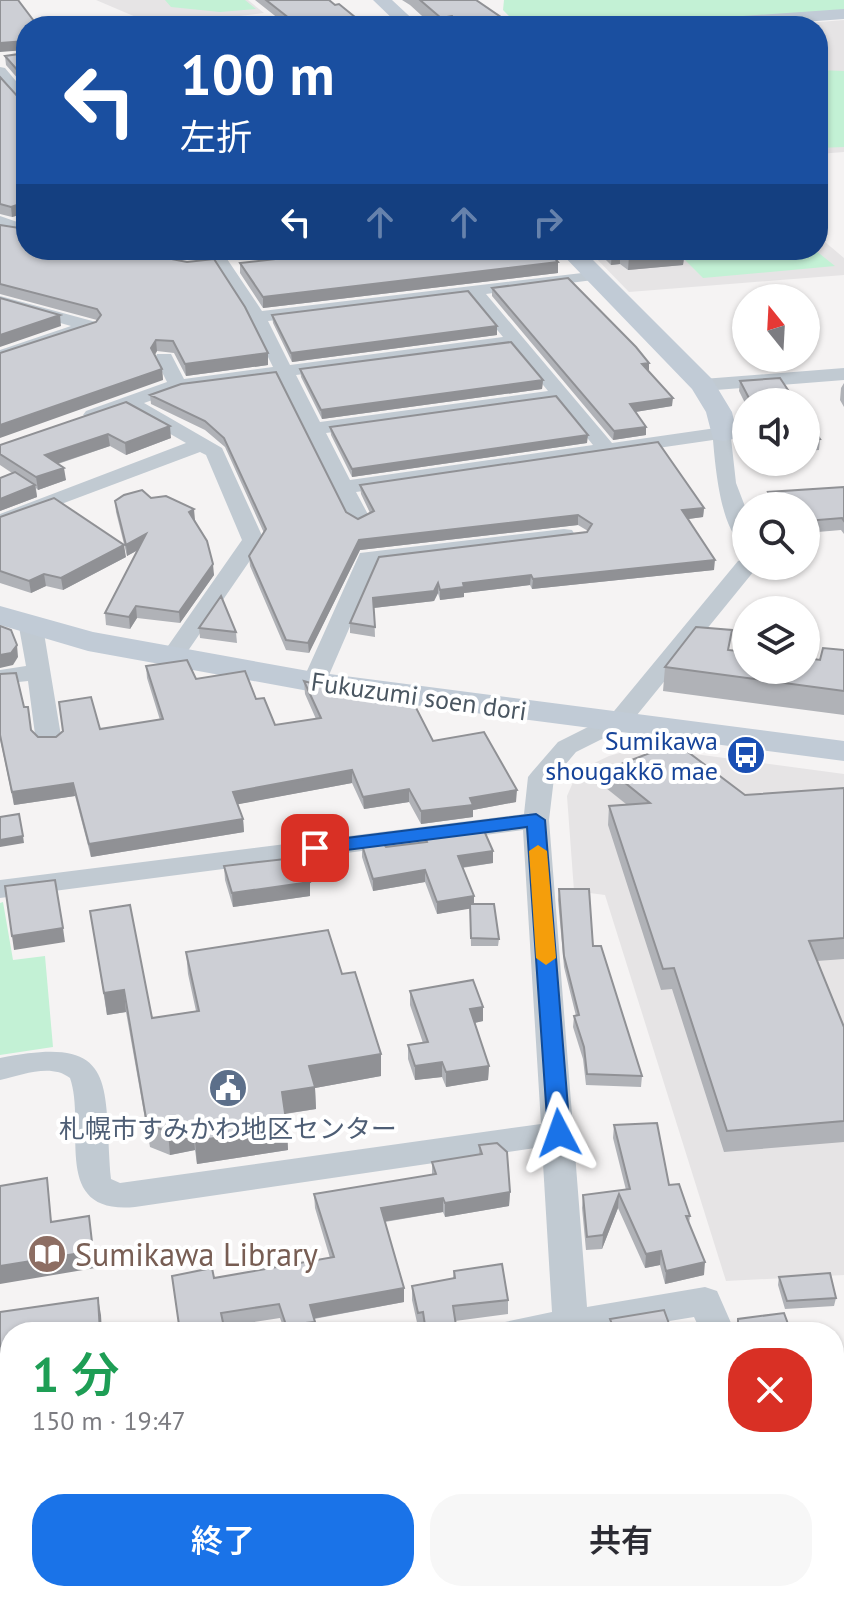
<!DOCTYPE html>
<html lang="ja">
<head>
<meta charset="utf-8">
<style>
  :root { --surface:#fff; --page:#f7f7f7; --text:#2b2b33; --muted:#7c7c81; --accent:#1a73e8 }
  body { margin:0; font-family:"PT Sans","Noto Sans JP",sans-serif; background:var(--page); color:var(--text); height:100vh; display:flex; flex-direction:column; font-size:30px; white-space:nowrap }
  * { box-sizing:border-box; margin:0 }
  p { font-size:26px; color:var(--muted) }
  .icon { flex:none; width:44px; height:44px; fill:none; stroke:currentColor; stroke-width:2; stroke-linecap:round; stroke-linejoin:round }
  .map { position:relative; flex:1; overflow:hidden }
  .details { position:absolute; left:0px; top:1322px; width:844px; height:280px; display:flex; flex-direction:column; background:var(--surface); border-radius:32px 32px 0 0; box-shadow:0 2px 6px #0004 }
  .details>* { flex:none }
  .guide { position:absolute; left:16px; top:16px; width:812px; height:244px; border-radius:32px; box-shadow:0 2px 6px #0004; background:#1a4fa0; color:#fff; overflow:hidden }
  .needle { width:52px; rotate:342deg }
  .fabs { position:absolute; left:732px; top:284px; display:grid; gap:16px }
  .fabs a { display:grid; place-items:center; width:88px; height:88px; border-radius:50%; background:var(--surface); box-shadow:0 2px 6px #0004; font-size:40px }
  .pin { position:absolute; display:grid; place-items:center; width:68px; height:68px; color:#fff; margin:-34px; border-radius:16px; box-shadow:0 4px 12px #0006 }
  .me { position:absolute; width:88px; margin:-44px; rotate:356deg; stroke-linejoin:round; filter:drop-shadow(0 0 6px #0008) }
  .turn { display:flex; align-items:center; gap:28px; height:168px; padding:0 32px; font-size:36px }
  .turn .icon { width:104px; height:104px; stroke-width:2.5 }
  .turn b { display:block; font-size:56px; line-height:68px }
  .lanes { display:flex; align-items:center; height:76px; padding:0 32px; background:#0003; justify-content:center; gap:40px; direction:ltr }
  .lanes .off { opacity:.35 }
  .round { display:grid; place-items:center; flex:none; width:84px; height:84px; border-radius:32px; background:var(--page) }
  .overview { display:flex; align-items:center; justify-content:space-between; height:136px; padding:0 32px }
  h1 { font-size:48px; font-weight:600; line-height:60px; color:#1e9e55 }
  .cta { display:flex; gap:16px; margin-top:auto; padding:16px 32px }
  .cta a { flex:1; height:92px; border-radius:32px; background:var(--accent); color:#fff; font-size:32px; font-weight:600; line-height:92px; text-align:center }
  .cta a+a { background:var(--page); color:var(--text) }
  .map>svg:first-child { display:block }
</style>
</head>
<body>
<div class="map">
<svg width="844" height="1602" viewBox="0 0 844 1602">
  <rect width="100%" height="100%" fill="#f5f3f3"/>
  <path fill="#e6e4e5" d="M96,0h152l16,13 -107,13z
    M844,20v132l-26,2v-128h-47z
    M818,236l26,22v17l-215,17 -41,-42h230z
    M657,749l187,25v501l-118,6 -121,-386 -31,-4 -7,-95 7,-16 14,-14 21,-10 21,-6z"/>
  <path fill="#c3f1d5" d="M165,0h80l11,9 -36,3 -49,-5z
    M504,0h340v11l-219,15h-55l-60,-9 -7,-7z
    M818,70l26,1v76l-26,1z
    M675,250h140l20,16 -132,12z
    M3,902l10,58 32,-4 8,91 -53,8v-152z"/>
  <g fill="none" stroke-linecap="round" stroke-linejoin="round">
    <path fill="#c1cad2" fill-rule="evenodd" d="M0,67l5,1 21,25v13l-5,-1 -21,-25z
      M0,216l26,9v10l-26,-9z
      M205,250h16l41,61 337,-40 3,4 -9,5 -107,14 126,149 111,-16 7,2 6,54 10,26v35c-25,-6 -31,-81 -33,-104l-357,52 15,28 -11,6 -11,-6 -71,-142 -97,12 -37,13 78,45 42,92 -83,121h-16l-4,-5 81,-116 -36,-85 -6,-3 -200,75v-13l186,-71 -59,-34 -34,12 -10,-6 3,-4 81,-29 -12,-24 2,-4h14l13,25 89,-12 -25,-50zM469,296l34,41 -213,28 -22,-44zM512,347l36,44 -228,31 -24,-47zM557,401l36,44 -243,35 -24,-47z
      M0,296l96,26 3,4 -3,4 -96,32v-12l71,-24 -71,-20z
      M844,368v12l-141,11 -9,-6 9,-6z
      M564,529l8,1 3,5 -3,5 -195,24 -51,118 -4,5h-16l-4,-5 58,-129z
      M746,559v7h11l-3,5 -126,155 -52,26 -22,26 -5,42 38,487 118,-20 12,4 18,41h-34l-7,-15 -92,15h-102l5,-10 47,-10 -10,-165 -407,60c-86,8 -48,-80 -65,-129 -19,-15 -48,-3 -70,2v-22c121,-25 103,26 111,121l9,4 421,-59 -18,-294 -523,68v-18l524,-66 4,-37 4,-5 26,-30 52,-26 128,-155z
      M31,620l8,2 4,5 19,115 -4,5h-18l-4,-5 -8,-61 -28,3v-14l26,-4 -7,-39 4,-5z
      M10,1406v30l-10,2v-30z
      M834,1577l5,2 5,12v11h-35l-4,-10h29z
      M102,1592h90l-5,10h-90z
      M556,1592h40v10h-40z"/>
    <path fill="#c1cbd6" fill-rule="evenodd" d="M373,0h19l28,26h-20z
      M844,9v10l-96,7h-85l9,-5z
      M558,250h25l129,129 20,33 5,21 -4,6 -10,2 -10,-2 -7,-27 -14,-23z
      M0,606l93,26 221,40 530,69v20l-530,-69 -226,-41 -88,-26z"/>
  </g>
  <path fill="#b0b2b7" d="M255,0h74l37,26 -82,-3z
    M402,0h74l38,26h-81l-23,-21z
    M26,53v35l-20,-23 -1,-9z
    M0,77l18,20 6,2 2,-1v115l-14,4 -12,-3z
    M0,225l268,140 -82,11 -12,-23 -17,-2 -2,4 7,14 1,11 -67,-58 1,-2 -97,-26z
    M596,250h89l-2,15 -55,5 -8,-6 -9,1z
    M558,262v11l-295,35 -23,-35v-10z
    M492,288l157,83 23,35 -37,6 11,15v8l-33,5 -121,-144z
    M272,315l225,11v9l-205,27 -19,-39z
    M300,369l243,11 -1,9 -220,30 -21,-42z
    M740,381l56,21h-50v3l-7,-14z
    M844,383v24l-4,-7 1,-12z
    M181,384l165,128 12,7 12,-6 -9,-19 -1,-9 344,23 -1,9 -15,2 26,51 -182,19 -2,-4 -66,8v4l-24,3 -2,-7 -4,8 -60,7 1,29 -25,-4v-10l29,-66 208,-25 1,-1 -10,-6 -218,25 -51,103 -23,-3 -36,-84 -1,-10 15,-23 -39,-86 -20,-17 -54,-26 -1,-9z
    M126,402l45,36 -45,17 -16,-9 -52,18 8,16 -28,10 -2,-2 1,9 -37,14v-33l12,-5 -12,-8v-20z
    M806,418l14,21 -1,11 -13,1z
    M330,427l257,16 -235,34 -21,-42z
    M844,487v47l-3,-4 -35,3v-27h-38l-2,-3 2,-11z
    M151,498l44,22 19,55 -34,48 -43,-5 -7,11 -24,-4 -1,-12 33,-63 -11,6 -11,-44 -1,-11z
    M0,517l126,40 -63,33 -17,-4 -15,7 -31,-10z
    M199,628l37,4 1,11 -37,-5z
    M730,650l90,10 24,-10v65l-181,-24 2,-24z
    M146,666l50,13 60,20 19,26 41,-6 -11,-25 -1,-13 71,20 58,40 83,61 -43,8v7l-52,7 -12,-22 -45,7 -12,-26 -114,21 5,15 1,13 -153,25 -16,-61 -61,9 -14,-66v-65l24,33 7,23 7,7h18l104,-17 -13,-42z
    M608,769l137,26 99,-7v171l-27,2 27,66v115l-120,10 -52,-163 -11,1 -53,-165 1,-19 17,-2 -20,-16z
    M431,833l62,30 -31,5 12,28v8l25,35 -1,7h-27l-1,-38 -33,6 -12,-32 -52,9 -11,-34v-12l24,2 39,-5v-5l6,-1z
    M224,866l86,30 -77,11 -8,-27z
    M559,889l34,57 49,130 -1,11 -55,-2 -3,-26 -10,-32 1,-11h2l-12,-49 -6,-67z
    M90,911l62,107 44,-7 -8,-37 -2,-22 156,22 39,102 -66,12 1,21 -31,5 3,36 -91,14 -2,-14 -25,5 -20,-8 -24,-135 -19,3z
    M410,991l73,16v14l-9,2 15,43 -1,14 -42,7 -4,-10 -27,3 -7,-21v-14l15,-2 -13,-38z
    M614,1125l55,60 21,31 -1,7 15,52 -39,9 -5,-19 -15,3 -27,-60 -16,41 -16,1 -4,-42 1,-13 43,-5 -13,-52z
    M479,1145l31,47 -1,14 -64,11 -2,-5 -58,10 19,66v14l-90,17 1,13h-30l-5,-14 -57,9 -9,-49 116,-20 -15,-50 -1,-14 118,-19v-13l47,-8z
    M454,1271l54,29v14l-53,7 2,11h-33l-1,-6 -5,1 -6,-27v-14l41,-8z
    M779,1277l57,21 -2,8 -49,3 -7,-24z
    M834,1418l10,11v19l-10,2z
    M283,1592h64l2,10h-63z
    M388,1592h119l1,10h-118z"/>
  <path fill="#909195" d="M452,16v10h-11v-8z
    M26,41v9l-26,2v-9z
    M26,202v11l-14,4 -1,-10z
    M251,250h53l-53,6z
    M612,250h8v14l-9,1z
    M678,250h7l-2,15 -55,5 1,-15z
    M558,262v11l-295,35v-11z
    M60,315l1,11 -61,21v-12z
    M497,326v9l-205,27 -1,-9z
    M156,340l1,11 -5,8 -1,-11z
    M268,353v12l-82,11 -1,-12z
    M649,363v8l-7,-7z
    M162,369l1,11 -163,58v-13z
    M543,380l-1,9 -220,30 -1,-9z
    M673,398l-1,8 -43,7 1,-9z
    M170,426l1,12 -45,17 -1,-12z
    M646,427v8l-33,5 1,-9z
    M108,434l2,12 -63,21 -2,-12z
    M588,435l-1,8 -235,34v-8z
    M64,468l2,12 -28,10 -2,-13z
    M35,485l2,12 -37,14v-12z
    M704,508l-1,9 -22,3 1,-10z
    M194,509l1,11 -5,3 -1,-11z
    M578,515v10l-218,25 -51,103 -1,-10 51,-103z
    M146,534l1,11 -20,11 -1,-11z
    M124,545l2,12 -63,33 -2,-12z
    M715,560l-1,10 -182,19 1,-10z
    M213,564l1,11 -34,48 -1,-11z
    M44,574l2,12 -15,7 -2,-12z
    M531,575l-1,10 -66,8v4l-24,3v-10l23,-7z
    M438,583v10l-4,8 -61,7v-10z
    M136,606l1,12 -7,11 -1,-12z
    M17,645l1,12 -5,8 -13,3v-13z
    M352,770v13l-118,22 -1,-13z
    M73,783l2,13 -61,9 -2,-13z
    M409,789v13l-45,7 -1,-12z
    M517,790l-1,12 -43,8v7l-52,7v-13l49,-13z
    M243,819l1,13 -153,25 -2,-13z
    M23,836l1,7 -24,4v-7z
    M493,851v12l-35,5v-12z
    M425,870v12l-52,9v-12z
    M310,882v14l-77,11 -1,-14z
    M474,896v12l-37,6v-12z
    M63,928l2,14 -51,8 -2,-14z
    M124,990l2,22 -19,3 -3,-22z
    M483,1007v14l-13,3v-15z
    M381,1054v22l-66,12 1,21 -33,5 -1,-22 27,-26z
    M442,1062v15l-27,3v-14z
    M489,1066l-1,14 -42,7v-15z
    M193,1127l2,23 -25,5 -2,-23z
    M287,1127l1,23 -91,14 -2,-23z
    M510,1192l-1,14 -64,11v-14z
    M619,1194l-1,14 -16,41 1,-14z
    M443,1198v14l-62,10v-14z
    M89,1216l6,52 -95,16v-18z
    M661,1251l-1,14 -15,3 1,-14z
    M705,1262l-1,13 -39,9 1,-13z
    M404,1288v14l-93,17 -1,-14z
    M98,1298l3,17 1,17h-2z
    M10,1348v18l-10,2v-18z
    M844,1554v11l-10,2v-11z
    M10,1580v12h18l-28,5v-15z
    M93,1592h6l-3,5 1,5h-9z
    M664,1592h58l-46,10h-13z
    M508,1596v6h-21z"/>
  <path fill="#cdcfd5" stroke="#909195" stroke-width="2" d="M0,0h18l19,25 6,-1 1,2h-18v15l-26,2z
    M266,0h63l6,5 4,-1 27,22h-106l34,-4z
    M420,0h56l38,26h-57l-5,-10 -11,2z
    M164,22l9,2 3,2 -46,-1z
    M26,53v27l-21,-24z
    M0,77l18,20 6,2 2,-1v104l-15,5 -11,-3z
    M0,225l26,4v21h99l62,12 27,-3 31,48 23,46 -83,11 -12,-23 -17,-1 -5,8 11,21 -162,56v-72l96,-31 5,-7 -4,-6 -97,-25z
    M354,250h194l10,12 -295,35 -23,-34z
    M623,250h55l-49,5z
    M568,278l68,69 13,16 -7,1 31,34 -43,6 16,23 -32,4 -122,-143z
    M468,291l29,35 -206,27 -19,-38z
    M0,298l60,17 -60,20z
    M511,342l32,38 -222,30 -21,-41z
    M276,372l70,140 12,7 16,-8 -14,-26 298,-43 46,66 -22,2 33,50 -182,19 -2,-4 -68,8 1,4 -24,3 -2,-7 -4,8 -61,7 2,29 -25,-4 29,-66 208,-25 5,-8 -14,-9 -219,25 -51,103 -22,-3 -37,-84 17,-27 -42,-91 -19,-17 -55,-26 31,-11z
    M780,378l16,24h-45l-11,-21z
    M556,396l32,39 -236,34 -22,-42z
    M126,402l44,24 -45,17 -17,-9 -63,21 19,13 -28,9 -36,-23v-9z
    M806,418l14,21 -14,1z
    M15,472l20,13 -35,14v-21z
    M844,487v34l-2,-3 -36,3v-15h-30l-8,-14z
    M142,490l9,8 15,-2 28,13 -5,3 18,29 6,23 -34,48 -43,-6 -7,11 -24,-4 41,-79 -20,11 -11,-44 9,-6z
    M54,498l70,47 -63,33 -17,-4 -15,7 -29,-10v-54z
    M221,596l15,36 -37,-4z
    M0,626l11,4 6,15 -6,8 -11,2z
    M696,627l36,3 -4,20 18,2v18h60v-12l14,2 3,-12 21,2v41l-179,-24z
    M187,660l9,19 49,-8 11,28 8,-1 11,27 46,-7 -17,-37 45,13 22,-2 4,9 35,-5 23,45 51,-9 33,58 -47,8 3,7 -52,6 -12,-22 -46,8 -11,-27 -119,22 10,27 -154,25 -16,-61 -61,9 -12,-57v-61l16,-1 8,34h4l3,23 7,7h18l7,-6 -4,-29 32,-5 9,32 63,-10 -17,-53z
    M676,743l69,52 99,-7v150l-35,3 35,86v94l-117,10 -53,-163 -11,1 -54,-163 41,-3 -42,-34z
    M19,814l4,22 -23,4v-23z
    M482,826l11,25 -35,5 16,40 -37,6 -12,-32 -52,9 -11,-34 20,-3 4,5 41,-5 -2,-5 8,-1 -2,-3z
    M303,857l7,25 -78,11 -8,-27z
    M55,880l8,48 -51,8 -7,-50z
    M559,889h30l4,57h8l41,130 -55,-2 -3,-27 -10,-31 5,-1 -15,-59z
    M470,904h24l5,35 -28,-1z
    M130,905l22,113 47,-7 -13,-59 142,-22 14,44 13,-2 26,82 -72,12 6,21 -33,5 5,35 -92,14 -2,-14 -25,5 -21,-8 -23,-134 -20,3 -14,-82z
    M473,980l10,27 -13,2 19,57 -43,6 -4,-10 -27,4 -7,-21 20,-3 -18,-51z
    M657,1123l12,62 10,-1 11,32h-4l19,46 -39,9 -5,-20 -15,3 -27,-60 -16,41 -16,2 -4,-42 47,-6 -16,-64z
    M497,1143l10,9 3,40 -65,11 -2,-5 -62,10 23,80 -94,17 5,17 -29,3 -7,-21 -58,9 4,19h-45l-8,-56 40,-8 2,10 120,-21 -20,-63 122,-20 -4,-12 50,-8 -3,-9z
    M47,1178l4,44 38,-6 4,35 -93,15v-80z
    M502,1264l6,36 -55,6 4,26h-31l-3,-20 -5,1 -6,-27 43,-8 -1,-7z
    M830,1273l6,25 -49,3 -8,-24z
    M98,1298l2,34h-90v16l-10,2v-38z
    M664,1310l8,22h-70l12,-3 -4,-10z
    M784,1313l7,19h-56l-3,-7 6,-1v-5z
    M834,1418h3l7,11v9l-10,2z
    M10,1424v156l-10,2v-156z
    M844,1481v73l-10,2v-73z
    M38,1592h56l-6,10h-50z
    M213,1592h37l2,10h-70v-4z
    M286,1592h61l2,10h-60z
    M391,1592h116l1,4 -21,6h-93z
    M615,1592h50l2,10h-60l-2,-7z"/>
  <path fill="#1a73e8" stroke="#114b97" stroke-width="2" d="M536,814l9,6 25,313 -3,6h-15l-4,-6 -21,-306 -212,27 -9,-6 9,-6z"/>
  <path fill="#f59e0b" d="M538,845l9,6 9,107 -10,7 -10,-7 -7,-107z"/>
  <defs>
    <symbol id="bus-disc" viewBox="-11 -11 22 22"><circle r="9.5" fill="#1a4fb4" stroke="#fff"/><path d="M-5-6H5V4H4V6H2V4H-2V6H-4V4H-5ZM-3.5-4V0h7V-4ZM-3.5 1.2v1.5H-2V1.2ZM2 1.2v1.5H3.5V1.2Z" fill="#fff"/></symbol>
    <symbol id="civic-disc" viewBox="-11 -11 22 22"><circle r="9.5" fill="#5c6f8a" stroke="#fff"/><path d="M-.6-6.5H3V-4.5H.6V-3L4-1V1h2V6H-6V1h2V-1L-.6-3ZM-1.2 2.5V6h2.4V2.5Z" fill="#fff"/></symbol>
    <symbol id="library-disc" viewBox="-11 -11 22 22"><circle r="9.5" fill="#8d6e63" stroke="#fff"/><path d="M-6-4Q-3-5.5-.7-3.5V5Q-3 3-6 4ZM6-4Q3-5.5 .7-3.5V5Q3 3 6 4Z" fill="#fff"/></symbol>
  </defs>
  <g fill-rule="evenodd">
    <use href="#bus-disc" x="724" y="733" width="44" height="44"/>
    <use href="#civic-disc" x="206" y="1066" width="44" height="44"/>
    <use href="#library-disc" x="25" y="1232" width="44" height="44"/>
  </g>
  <g text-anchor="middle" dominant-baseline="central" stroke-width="8" stroke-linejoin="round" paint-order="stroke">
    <g font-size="26" fill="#4a5661" stroke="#fff">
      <text transform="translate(419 696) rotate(8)">Fukuzumi soen dori</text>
    </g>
    <g font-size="26" fill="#164399" stroke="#fff" text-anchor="end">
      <text x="718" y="740">Sumikawa<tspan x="718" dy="30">shougakkō mae</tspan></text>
    </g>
    <g font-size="26" fill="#4e5e75" stroke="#fff">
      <text x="228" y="1128">札幌市すみかわ地区センター</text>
    </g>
    <g font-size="32" fill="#785e54" stroke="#fff" text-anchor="start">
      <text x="75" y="1254">Sumikawa Library</text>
    </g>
  </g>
</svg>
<div class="fabs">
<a><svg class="needle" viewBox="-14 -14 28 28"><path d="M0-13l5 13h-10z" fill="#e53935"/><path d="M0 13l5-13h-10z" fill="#7c7c81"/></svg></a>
<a><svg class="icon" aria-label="sound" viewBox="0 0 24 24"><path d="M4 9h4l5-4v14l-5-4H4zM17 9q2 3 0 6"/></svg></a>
<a><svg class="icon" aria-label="search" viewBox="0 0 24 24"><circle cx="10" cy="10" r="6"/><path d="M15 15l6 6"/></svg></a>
<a><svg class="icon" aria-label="layers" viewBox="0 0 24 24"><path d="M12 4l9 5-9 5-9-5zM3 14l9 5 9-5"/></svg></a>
</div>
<div class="pin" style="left:315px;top:848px;background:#d93025"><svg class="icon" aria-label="arrive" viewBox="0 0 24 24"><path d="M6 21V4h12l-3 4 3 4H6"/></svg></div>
<svg class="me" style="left:559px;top:1133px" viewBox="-20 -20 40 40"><path d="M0-17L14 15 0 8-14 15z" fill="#1a73e8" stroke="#fff" stroke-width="4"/></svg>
<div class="guide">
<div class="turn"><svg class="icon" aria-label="left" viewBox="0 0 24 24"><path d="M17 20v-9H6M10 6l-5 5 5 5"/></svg><div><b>100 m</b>左折</div></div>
<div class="lanes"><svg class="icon" aria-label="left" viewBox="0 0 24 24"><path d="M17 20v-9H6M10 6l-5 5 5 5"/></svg><svg class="icon off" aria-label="ahead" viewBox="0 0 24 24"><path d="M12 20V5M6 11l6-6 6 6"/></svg><svg class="icon off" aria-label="ahead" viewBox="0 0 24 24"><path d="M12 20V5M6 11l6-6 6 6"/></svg><svg class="icon off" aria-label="right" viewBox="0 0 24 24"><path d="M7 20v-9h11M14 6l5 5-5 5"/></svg></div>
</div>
<section class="details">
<div class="overview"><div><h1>1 分</h1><p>150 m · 19:47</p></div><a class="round" style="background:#d93025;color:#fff"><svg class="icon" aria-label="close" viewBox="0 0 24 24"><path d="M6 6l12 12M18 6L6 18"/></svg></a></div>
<div class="cta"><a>終了</a><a>共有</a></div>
</section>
</div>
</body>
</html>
